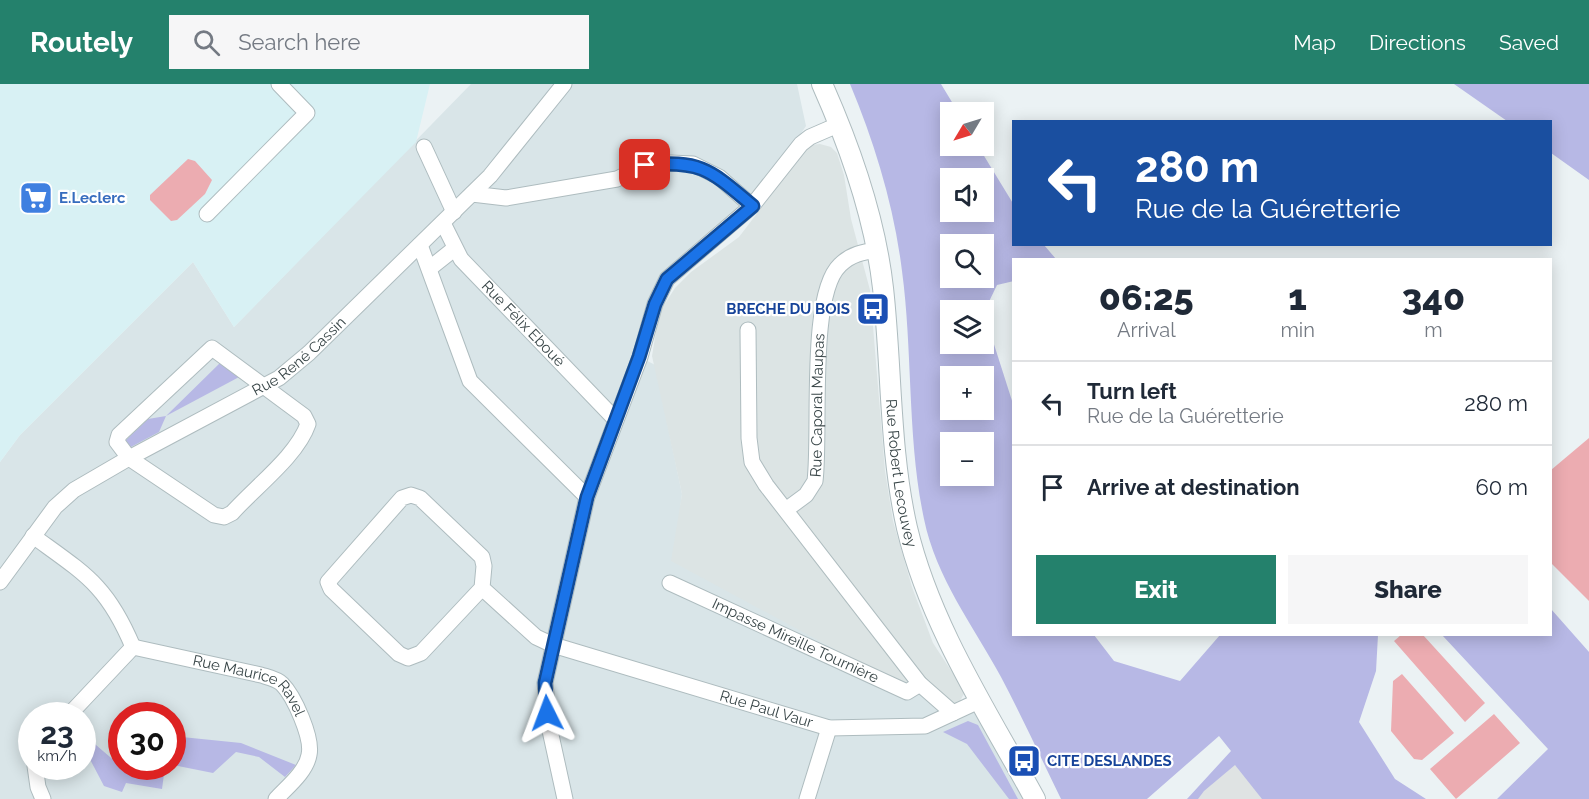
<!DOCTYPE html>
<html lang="en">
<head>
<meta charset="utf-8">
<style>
  :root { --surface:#fff; --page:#f6f6f7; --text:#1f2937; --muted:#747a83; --line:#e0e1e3; --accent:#24816c }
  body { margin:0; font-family:Raleway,sans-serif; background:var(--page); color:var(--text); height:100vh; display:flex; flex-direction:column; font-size:22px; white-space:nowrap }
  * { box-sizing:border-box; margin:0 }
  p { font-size:20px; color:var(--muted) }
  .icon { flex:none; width:33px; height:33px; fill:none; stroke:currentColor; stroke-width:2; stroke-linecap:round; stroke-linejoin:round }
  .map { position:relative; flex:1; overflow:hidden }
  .panel { position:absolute; left:1012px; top:174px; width:540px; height:378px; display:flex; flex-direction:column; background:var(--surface); border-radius:0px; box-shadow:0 3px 15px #0003 }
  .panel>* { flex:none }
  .top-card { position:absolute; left:1012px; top:36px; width:540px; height:126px; border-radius:0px; box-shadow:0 3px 15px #0003; background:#1a4fa0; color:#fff; overflow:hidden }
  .needle { width:39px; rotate:232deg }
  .tools { position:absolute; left:940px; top:18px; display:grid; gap:12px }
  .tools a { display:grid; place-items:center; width:54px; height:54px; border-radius:0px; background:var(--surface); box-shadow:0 3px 15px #0003; font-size:30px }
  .speed { position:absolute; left:18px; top:618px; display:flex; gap:12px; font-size:30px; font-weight:700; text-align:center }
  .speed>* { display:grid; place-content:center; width:78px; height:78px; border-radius:50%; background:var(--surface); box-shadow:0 3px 15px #0003; line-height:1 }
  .speed small { font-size:15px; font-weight:400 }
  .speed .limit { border:9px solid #d22; background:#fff; color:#111 }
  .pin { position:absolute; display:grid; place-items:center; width:51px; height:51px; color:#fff; margin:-26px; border-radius:12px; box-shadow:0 3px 9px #0006 }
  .me { position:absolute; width:66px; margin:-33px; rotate:357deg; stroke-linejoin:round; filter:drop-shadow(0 0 4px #0008) }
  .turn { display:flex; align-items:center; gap:21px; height:126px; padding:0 24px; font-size:27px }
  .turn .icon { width:78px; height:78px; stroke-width:2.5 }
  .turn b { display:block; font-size:42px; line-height:51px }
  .eta { display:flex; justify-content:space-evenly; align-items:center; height:102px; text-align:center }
  .eta b { font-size:36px; font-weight:800; line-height:42px }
  .cta { display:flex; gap:12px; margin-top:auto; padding:12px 24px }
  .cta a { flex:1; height:69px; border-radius:0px; background:var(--accent); color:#fff; font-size:24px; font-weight:800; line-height:69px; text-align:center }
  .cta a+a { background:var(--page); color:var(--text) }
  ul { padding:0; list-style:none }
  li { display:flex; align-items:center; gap:18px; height:84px; padding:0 24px; border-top:2px solid var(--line) }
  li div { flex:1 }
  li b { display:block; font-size:22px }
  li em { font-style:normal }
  header { display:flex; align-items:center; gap:36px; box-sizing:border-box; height:84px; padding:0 30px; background:var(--accent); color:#fff }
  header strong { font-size:28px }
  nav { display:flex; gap:33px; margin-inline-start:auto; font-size:21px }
  .search { width:420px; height:54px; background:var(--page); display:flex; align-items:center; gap:15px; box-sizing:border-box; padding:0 21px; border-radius:0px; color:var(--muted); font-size:22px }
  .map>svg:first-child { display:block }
</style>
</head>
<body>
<header>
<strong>Routely</strong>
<div class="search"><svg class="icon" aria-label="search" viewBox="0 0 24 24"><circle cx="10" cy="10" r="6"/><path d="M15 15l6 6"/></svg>Search here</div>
<nav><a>Map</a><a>Directions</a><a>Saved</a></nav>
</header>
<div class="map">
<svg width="1589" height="715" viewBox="0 0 1589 715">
  <rect width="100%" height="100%" fill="#ebf2f4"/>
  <path fill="#d9e5e8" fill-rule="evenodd" d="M471,0h326l9,42 -54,80 -85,73 -27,78 15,8 27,129 -3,23 274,195 28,-12 45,99h-1026v-337l20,-27 173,-173 41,65zM32,632h50v50h-50zM122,632h50v50h-50z"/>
  <path fill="#d8f1f4" d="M0,0h430l-14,58 -182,185 -41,-65 -173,173 -20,27z"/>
  <path fill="#dce4e4" d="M820,60l11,3 6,6 7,22 7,44 19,71 15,181 8,50 19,66 21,56 32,49 -12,21 -282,-152 11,-67 -30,-138 7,-43 16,-25 16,-16 48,-35 70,-92z"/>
  <path fill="#b7b8e5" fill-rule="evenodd" d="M850,0h91l17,28h-7v34h27l36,59v39l30,1 12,14 -42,1v21l-17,4 -13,27 -33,-2v34h33v-31l30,94v227l80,1 20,26 66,20 40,-46h158l-2,36 -17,51 36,57 31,20h-239l44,-48 -12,-15 -72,63h-86c-20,-41 -39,-82 -60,-122 -28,-52 -65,-99 -77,-158 -17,-81 -11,-166 -22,-248 -8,-65 -27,-127 -52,-187zM951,94h33v34h-33zM951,160h33v34h-33zM951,292h33v34h-33zM951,358h33v34h-33z
    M1454,0h135v96l-38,-27v-31l-44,-1z
    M221,278l20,14 -75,40 -7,16 -30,16 -5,-6 24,-23 18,-3z
    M1551,525l38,43v147h-92l51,-50 -106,-114 109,-1z
    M968,637l10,4 40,74h-9l-42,-55 -24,-12z
    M82,649l35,30 4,-4 1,7 43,1 -3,22 -36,-6 -4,9 -18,-6 -21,-40z
    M172,652l69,7 55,22 -11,12 -26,-20 -23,-5 -23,21 -40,-8z"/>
  <path fill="#dfe3e3" d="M1235,681l27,34h-64l6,-8z"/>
  <path fill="#ecacb1" d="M188,75l7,2 17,19 -7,14 -28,26 -6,1 -21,-21v-5z
    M1589,354v163l-38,-38v-93z
    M1401,551h22l62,68 -20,19 -71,-81z
    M1402,590l52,59 -32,27 -8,-1 -23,-28 2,-50z
    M1494,630l26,29 -64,56 -26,-30z"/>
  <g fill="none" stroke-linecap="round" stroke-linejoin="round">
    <defs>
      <g id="minor">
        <path d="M424,63l30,65"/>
        <path d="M472,110l34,4 111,-19 28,-14 26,-2 22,1 26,13 33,29"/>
        <path d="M207,130l100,-101 -28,-29"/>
        <path id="s1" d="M443,139l18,36 153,159"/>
        <path d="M420,161l50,136 117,116"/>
        <path d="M430,184l24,-19"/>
        <path d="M748,246l1,108 3,24 14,23 154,199 33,29"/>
        <path d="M212,264l92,68 4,8c-11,32 -53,63 -76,89l-8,4 -10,-2 -85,-57 -12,-16 2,-7z"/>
        <path id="s2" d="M787,425l19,-14 9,-14c6,-48 -7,-186 25,-216 11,-11 23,-13 38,-15"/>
        <path d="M33,452c52,38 74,49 100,111l-65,69"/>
        <path id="s3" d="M0,498l55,-75 19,-17 55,-32 150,-80 30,-25 181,-177 74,-92"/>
        <path id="s4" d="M670,499l237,109 13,-8"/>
        <path id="s5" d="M482,504l2,-22 -2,-9 -62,-59 -9,-3 -9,3 -74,84 3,7 68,65 9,4 13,-5 61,-65 54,49 17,8 276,83 96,-2 56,-26"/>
        <path id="s6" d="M133,563l128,28c6,2 16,4 21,9 12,12 31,54 27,71 -3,17 -22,32 -33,44"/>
        <path d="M35,682l3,21 5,12"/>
        <path d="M565,715l-16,-73 -4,-43 42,-186 53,-140 15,-53 12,-25 85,-73 49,-62 9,-7 30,-13"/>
        <path d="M807,715l22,-71"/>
      </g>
      <g id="tertiary">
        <path id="s7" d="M822,0c29,65 53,133 61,204 9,80 6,161 24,240 23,97 81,185 128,271"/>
      </g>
    </defs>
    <use href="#minor" stroke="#aebcbf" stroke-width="17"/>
    <use href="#tertiary" stroke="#aebcbf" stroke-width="22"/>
    <use href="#minor" stroke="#fff" stroke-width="15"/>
    <use href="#tertiary" stroke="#fff" stroke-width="20"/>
  </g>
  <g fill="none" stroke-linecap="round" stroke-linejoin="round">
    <defs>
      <path id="route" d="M547,629l-2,-30 42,-186 52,-140 16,-53 12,-25 86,-73c-43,-36 -51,-46 -108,-41"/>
    </defs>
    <use href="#route" stroke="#114b97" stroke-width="15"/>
    <use href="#route" stroke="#1a73e8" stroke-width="10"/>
  </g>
  <defs>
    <symbol id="supermarket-square" viewBox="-11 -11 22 22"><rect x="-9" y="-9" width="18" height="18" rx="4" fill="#3f7fe0" stroke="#fff"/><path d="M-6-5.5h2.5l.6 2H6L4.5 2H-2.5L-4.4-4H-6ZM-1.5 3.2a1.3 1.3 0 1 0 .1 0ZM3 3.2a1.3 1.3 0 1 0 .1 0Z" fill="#fff"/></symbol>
    <symbol id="bus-square" viewBox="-11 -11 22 22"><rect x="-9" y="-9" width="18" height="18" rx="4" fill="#1a4fb4" stroke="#fff"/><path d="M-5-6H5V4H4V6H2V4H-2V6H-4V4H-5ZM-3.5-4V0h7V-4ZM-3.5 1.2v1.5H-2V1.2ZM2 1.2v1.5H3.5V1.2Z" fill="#fff"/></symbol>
  </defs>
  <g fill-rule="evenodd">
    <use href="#supermarket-square" x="17" y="95" width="38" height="38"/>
    <use href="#bus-square" x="854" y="206" width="38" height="38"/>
    <use href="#bus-square" x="1005" y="658" width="38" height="38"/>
  </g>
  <g text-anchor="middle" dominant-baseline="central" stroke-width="4.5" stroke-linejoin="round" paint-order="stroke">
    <g font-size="15" font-weight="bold" fill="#366cbe" stroke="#fff" text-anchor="start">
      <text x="59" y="114">E.Leclerc</text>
    </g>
    <g font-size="15" font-weight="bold" fill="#164399" stroke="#fff" text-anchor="end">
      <text x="850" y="225">BRECHE DU BOIS</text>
      <text x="1047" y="677" text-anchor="start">CITE DESLANDES</text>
    </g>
    <g font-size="15" fill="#394648" stroke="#fff">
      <text stroke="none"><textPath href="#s1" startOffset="130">Rue Félix Eboué</textPath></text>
      <text stroke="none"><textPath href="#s3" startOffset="381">Rue René Cassin</textPath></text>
      <text stroke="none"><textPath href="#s2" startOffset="116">Rue Caporal Maupas</textPath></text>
      <text stroke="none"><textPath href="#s7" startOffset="400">Rue Robert Lecouvey</textPath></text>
      <text stroke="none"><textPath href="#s4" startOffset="138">Impasse Mireille Tournière</textPath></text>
      <text stroke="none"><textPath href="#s6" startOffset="126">Rue Maurice Ravel</textPath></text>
      <text stroke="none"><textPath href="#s5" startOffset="777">Rue Paul Vaur</textPath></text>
    </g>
  </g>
</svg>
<div class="tools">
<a><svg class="needle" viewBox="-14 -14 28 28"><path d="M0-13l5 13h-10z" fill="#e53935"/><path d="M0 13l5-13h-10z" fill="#747a83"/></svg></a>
<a><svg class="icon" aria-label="sound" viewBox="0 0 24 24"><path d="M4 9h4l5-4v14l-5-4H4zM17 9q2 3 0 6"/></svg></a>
<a><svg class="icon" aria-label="search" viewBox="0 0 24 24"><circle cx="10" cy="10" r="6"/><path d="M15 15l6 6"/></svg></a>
<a><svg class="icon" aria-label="layers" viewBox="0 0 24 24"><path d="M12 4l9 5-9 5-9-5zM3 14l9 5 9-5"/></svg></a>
<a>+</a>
<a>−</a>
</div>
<div class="speed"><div>23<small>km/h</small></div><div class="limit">30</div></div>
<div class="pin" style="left:645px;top:81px;background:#d93025"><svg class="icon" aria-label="arrive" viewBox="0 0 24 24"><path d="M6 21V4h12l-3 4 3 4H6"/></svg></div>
<svg class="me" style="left:547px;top:629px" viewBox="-20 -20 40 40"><path d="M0-17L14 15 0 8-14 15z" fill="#1a73e8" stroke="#fff" stroke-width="4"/></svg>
<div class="top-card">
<div class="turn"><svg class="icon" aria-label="left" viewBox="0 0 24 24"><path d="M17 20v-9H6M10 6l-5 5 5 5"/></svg><div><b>280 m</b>Rue de la Guéretterie</div></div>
</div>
<section class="panel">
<div class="eta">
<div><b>06:25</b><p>Arrival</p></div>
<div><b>1</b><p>min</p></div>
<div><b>340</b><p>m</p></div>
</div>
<ul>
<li><svg class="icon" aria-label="left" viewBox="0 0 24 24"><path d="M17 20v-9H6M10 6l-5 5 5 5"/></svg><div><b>Turn left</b><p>Rue de la Guéretterie</p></div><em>280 m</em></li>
<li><svg class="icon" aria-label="arrive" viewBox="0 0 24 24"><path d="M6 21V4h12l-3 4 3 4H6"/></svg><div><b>Arrive at destination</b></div><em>60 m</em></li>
</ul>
<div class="cta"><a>Exit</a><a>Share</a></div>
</section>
</div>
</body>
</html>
